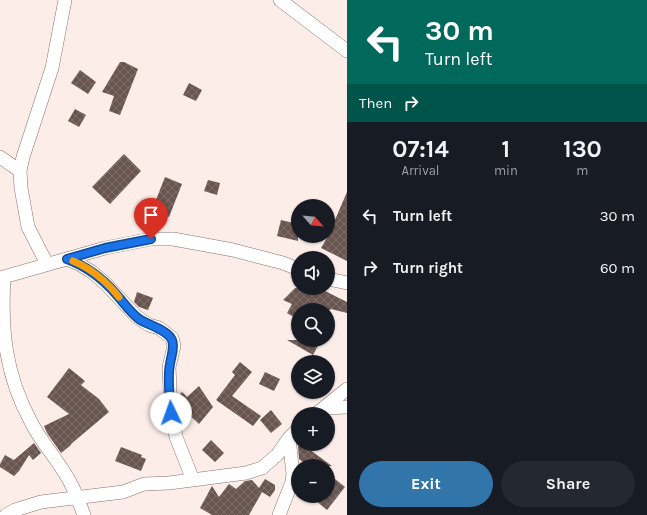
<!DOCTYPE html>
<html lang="en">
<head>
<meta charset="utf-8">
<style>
  :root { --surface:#171b24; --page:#242831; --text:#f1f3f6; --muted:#9ea1a6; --accent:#3275ab }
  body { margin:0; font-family:Karla,sans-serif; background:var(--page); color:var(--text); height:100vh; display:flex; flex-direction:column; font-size:15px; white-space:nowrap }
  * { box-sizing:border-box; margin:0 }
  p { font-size:13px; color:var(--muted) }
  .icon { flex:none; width:22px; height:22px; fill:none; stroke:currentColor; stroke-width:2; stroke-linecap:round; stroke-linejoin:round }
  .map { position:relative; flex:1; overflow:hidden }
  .side { display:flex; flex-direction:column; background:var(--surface); width:300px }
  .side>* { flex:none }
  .banner { background:#00695c; color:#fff; overflow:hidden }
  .needle { width:26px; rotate:117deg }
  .controls { position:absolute; left:291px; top:199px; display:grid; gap:8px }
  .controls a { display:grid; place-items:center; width:44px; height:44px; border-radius:50%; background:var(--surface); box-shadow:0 1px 3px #0004; font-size:20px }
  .pin { position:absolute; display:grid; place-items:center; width:34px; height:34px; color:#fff; margin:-41px -17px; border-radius:50% 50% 50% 0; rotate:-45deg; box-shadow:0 0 4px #0007 }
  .pin .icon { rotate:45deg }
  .me { position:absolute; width:44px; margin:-22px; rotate:357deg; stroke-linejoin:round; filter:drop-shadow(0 0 3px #0008) }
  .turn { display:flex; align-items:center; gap:14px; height:84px; padding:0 12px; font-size:18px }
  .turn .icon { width:52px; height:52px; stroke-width:2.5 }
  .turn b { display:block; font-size:28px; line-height:34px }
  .then { display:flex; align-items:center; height:38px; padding:0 12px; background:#0003; gap:8px; font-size:15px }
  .eta { display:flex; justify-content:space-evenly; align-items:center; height:68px; text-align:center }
  .eta b { font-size:24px; font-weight:700; line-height:28px }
  .cta { display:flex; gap:8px; margin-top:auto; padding:8px 12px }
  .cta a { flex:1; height:46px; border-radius:24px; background:var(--accent); color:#fff; font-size:16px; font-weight:700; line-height:46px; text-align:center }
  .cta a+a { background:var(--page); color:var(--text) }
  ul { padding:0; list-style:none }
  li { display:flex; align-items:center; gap:12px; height:52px; padding:0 12px }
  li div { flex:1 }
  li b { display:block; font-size:15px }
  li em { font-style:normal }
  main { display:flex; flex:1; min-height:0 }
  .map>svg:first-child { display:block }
</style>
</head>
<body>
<main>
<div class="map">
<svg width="347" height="515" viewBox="0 0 347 515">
  <defs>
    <pattern id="building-cross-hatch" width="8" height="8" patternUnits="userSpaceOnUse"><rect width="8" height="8" fill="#6a5650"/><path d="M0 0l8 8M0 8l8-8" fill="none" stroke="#7f6f6a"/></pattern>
  </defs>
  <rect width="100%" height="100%" fill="#fcede9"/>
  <path fill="url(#building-cross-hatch)" d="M120,62h4l14,7 -18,46 -11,-4 5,-15 -12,-4z
    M80,70l16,12 -8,12 -17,-11z
    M189,83l13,7 -6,11 -13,-6z
    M75,109l11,6 -7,12 -11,-6z
    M124,154l17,17 -31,33 -18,-17z
    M165,177l17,7 -13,33 -15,-6 2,-5 -2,-1z
    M208,180l12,3 -3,12 -13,-4z
    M347,192v69l-26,-13 7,-12z
    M281,220l17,4v17l-21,-5z
    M295,288h24l28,14v11l-16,-4 -1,1h-32l-1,9 -10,-6 5,-9 -9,-4z
    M137,292l16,6 -5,12 -9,-3 -5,-5z
    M287,340h24l8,4 -6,11z
    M240,362l12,10 -20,24 29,20 -8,10 -37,-26 19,-25 -3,-3z
    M69,368l16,13 -4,4 18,14 10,13 -38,32v1l-10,8 -14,-20 -3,-7 25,-12 -22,-17z
    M265,372l15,7 -6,12 -15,-7z
    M199,386l14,21 -14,17 -12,-11 -2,2 -6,-6 -1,-12 4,-5 5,5z
    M271,410l11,14 -11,9 -11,-13z
    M211,440l13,13 -9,9 -13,-12z
    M34,443l7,10 -8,7 -4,-5 -10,16 -5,5 -14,-9v-3l5,-9 9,5z
    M300,444h2l30,22h-24l-9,-7 -1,-13z
    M121,447l21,8 -1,2 5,2 -5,12 -26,-10z
    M265,479l10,6v5l-5,7 -8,-5 -13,23h-37l-12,-7 12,-22 7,11 10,-13 7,5 9,-8 7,-1 7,8z
    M335,479l10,8 -18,23 -11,-9 4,-5h8v-9z"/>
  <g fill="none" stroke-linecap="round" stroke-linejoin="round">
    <defs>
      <path id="street" d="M280,0l67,51
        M0,157l20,14
        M67,259l12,5 13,8 13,11 32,34 12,8 10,3 13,10 2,8 -5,21 2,46 5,24 17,43
        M47,264l-19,-37 -7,-39 -1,-17 3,-14 29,-89 13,-68
        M4,277c-3,53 1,97 27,145 11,22 29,40 40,62 5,9 9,21 13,31
        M0,278l105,-30 46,-9h22l22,4 38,7 50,13 15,6
        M328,279l19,4
        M324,408l23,-1
        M316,414l31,-25
        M6,515l9,-5 26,-8 82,-10 21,-8 25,-1 77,-10 16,-5 15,-13 12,-17 9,-9
        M279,515l13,-33 1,-8 -4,-36"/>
    </defs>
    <use href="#street" stroke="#88726c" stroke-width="14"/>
    <use href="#street" stroke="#fff" stroke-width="13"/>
  </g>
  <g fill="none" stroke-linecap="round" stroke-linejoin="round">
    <defs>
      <path id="route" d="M151,239l-46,9 -38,11c19,7 36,20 49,35 8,9 14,18 23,25 9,6 29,11 33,21 3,8 -1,16 -2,24 -3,15 0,34 1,49"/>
    </defs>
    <use href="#route" stroke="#114b97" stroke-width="10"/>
    <use href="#route" stroke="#1a73e8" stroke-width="7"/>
    <path stroke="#f59e0b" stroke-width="7" d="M73,261c17,7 34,21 46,36"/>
  </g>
</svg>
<div class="controls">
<a><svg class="needle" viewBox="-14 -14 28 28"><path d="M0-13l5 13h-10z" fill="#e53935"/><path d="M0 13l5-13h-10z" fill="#9ea1a6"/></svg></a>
<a><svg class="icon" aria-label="sound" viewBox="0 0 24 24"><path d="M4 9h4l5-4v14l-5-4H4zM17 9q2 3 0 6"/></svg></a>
<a><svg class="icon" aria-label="search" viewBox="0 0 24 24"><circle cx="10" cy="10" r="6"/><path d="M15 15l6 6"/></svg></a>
<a><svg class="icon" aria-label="layers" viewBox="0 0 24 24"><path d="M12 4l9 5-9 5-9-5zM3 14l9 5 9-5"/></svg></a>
<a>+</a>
<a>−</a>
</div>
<div class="pin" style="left:151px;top:239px;background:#d93025"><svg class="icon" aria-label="arrive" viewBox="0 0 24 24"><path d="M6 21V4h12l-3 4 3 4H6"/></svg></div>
<svg class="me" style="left:171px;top:413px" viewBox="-20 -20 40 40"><circle r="19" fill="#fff"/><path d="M0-13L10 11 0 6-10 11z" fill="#1a73e8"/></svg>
</div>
<section class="side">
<div class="banner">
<div class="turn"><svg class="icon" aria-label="left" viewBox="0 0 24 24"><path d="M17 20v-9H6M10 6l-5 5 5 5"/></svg><div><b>30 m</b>Turn left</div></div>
<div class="then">Then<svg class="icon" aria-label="right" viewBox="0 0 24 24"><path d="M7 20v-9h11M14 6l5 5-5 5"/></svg></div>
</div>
<div class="eta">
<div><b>07:14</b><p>Arrival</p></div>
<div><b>1</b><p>min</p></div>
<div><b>130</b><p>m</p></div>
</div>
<ul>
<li><svg class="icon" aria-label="left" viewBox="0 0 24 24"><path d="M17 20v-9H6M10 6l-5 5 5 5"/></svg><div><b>Turn left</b></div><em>30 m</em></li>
<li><svg class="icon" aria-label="right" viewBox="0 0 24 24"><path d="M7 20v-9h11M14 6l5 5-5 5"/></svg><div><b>Turn right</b></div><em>60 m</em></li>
</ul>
<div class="cta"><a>Exit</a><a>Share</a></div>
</section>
</main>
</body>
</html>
